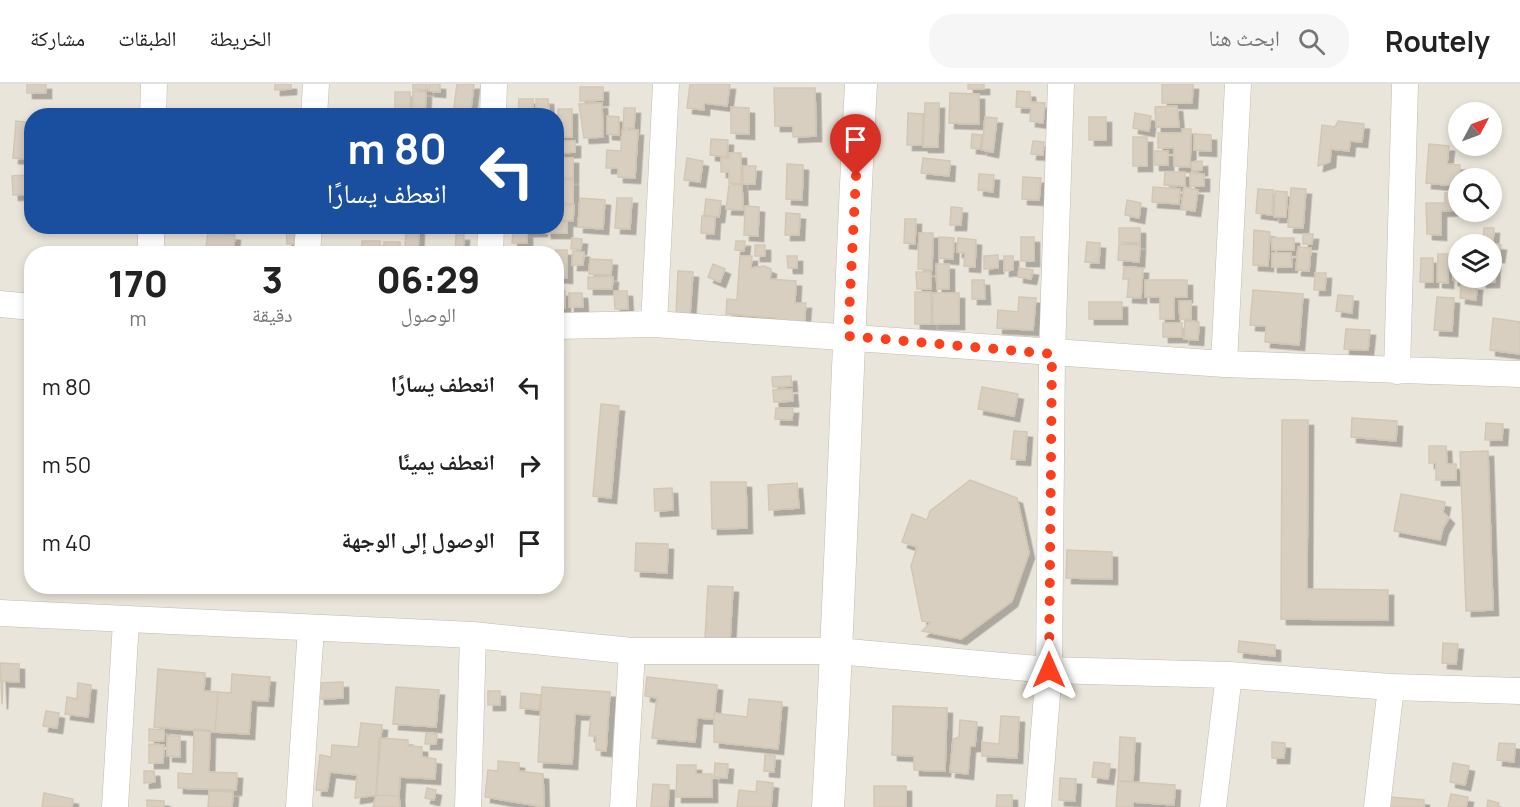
<!DOCTYPE html>
<html lang="ar">
<head>
<meta charset="utf-8">
<style>
  :root { --surface:#fff; --page:#f6f6f6; --text:#222; --muted:#767676; --line:#e0e0e0 }
  body { margin:0; font-family:Manrope,"Noto Naskh Arabic",sans-serif; background:var(--page); color:var(--text); direction:rtl; height:100vh; display:flex; flex-direction:column; font-size:22px; white-space:nowrap }
  * { box-sizing:border-box; margin:0 }
  p { font-size:20px; color:var(--muted) }
  .icon { flex:none; width:33px; height:33px; fill:none; stroke:currentColor; stroke-width:2; stroke-linecap:round; stroke-linejoin:round }
  .map { position:relative; flex:1; overflow:hidden; direction:ltr }
  .sheet { position:absolute; left:24px; top:162px; width:540px; height:348px; display:flex; flex-direction:column; background:var(--surface); border-radius:24px; box-shadow:0 3px 9px #0003; direction:rtl }
  .sheet>* { flex:none }
  .top-card { position:absolute; left:24px; top:24px; width:540px; height:126px; border-radius:24px; box-shadow:0 3px 9px #0003; direction:rtl; background:#1a4fa0; color:#fff; overflow:hidden }
  .needle { width:39px; rotate:49deg }
  .tools { position:absolute; left:1448px; top:18px; display:grid; gap:12px }
  .tools a { display:grid; place-items:center; width:54px; height:54px; border-radius:50%; background:var(--surface); box-shadow:0 3px 9px #0003; font-size:30px }
  .pin { position:absolute; display:grid; place-items:center; width:51px; height:51px; color:#fff; margin:-62px -26px; border-radius:50% 50% 50% 0; rotate:-45deg; box-shadow:0 0 6px #0007 }
  .pin .icon { rotate:45deg }
  .me { position:absolute; width:66px; margin:-33px; rotate:0deg; stroke-linejoin:round; filter:drop-shadow(0 0 4px #0008) }
  .turn { display:flex; align-items:center; gap:21px; height:126px; padding:0 18px; font-size:27px }
  .turn .icon { width:78px; height:78px; stroke-width:2.5 }
  .turn b { display:block; font-size:42px; line-height:51px }
  .eta { display:flex; justify-content:space-evenly; align-items:center; height:102px; text-align:center }
  .eta b { font-size:36px; font-weight:800; line-height:42px }
  ul { padding:0; list-style:none }
  li { display:flex; align-items:center; gap:18px; height:78px; padding:0 18px }
  li div { flex:1 }
  li b { display:block; font-size:22px }
  li em { font-style:normal }
  header { display:flex; align-items:center; gap:36px; box-sizing:border-box; height:84px; padding:0 30px; background:var(--surface); border-bottom:2px solid var(--line) }
  header strong { font-size:28px }
  nav { display:flex; gap:33px; margin-inline-start:auto; font-size:21px }
  .search { width:420px; height:54px; background:var(--page); display:flex; align-items:center; gap:15px; box-sizing:border-box; padding:0 21px; border-radius:24px; color:var(--muted); font-size:22px }
  .map>svg:first-child { display:block }
</style>
</head>
<body>
<header>
<strong>Routely</strong>
<div class="search"><svg class="icon" aria-label="search" viewBox="0 0 24 24"><circle cx="10" cy="10" r="6"/><path d="M15 15l6 6"/></svg>ابحث هنا</div>
<nav><a>الخريطة</a><a>الطبقات</a><a>مشاركة</a></nav>
</header>
<div class="map">
<svg width="1520" height="723" viewBox="0 0 1520 723">
  <defs>
    <filter id="shadow"><feDropShadow dx="5.5" dy="5.5" stdDeviation="0" flood-color="#0004"/></filter>
  </defs>
  <rect width="100%" height="100%" fill="#f6f3ec"/>
  <path fill="#eae5da" fill-rule="evenodd" d="M0,0h1520v723h-1520zM1458,28h33v34h-33zM32,32h524v110h-524zM1458,94h33v34h-33zM1458,160h33v34h-33zM32,170h524v332h-524z"/>
  <path fill="#d8cfc1" stroke="#d3c7b4" stroke-width="1.5" filter="url(#shadow)" d="M27,0h19v9h-19z
    M275,0h16v5l-16,1z
    M413,0h14v6l-14,-1z
    M429,0h11v8l-11,-1z
    M457,0h17l-4,32 -17,-1z
    M690,0h40l-3,22 -23,-3v7l-17,-2z
    M968,0h16v5h-16z
    M1162,0h31l-1,19h-30z
    M580,3h23v13l-23,1z
    M774,4h41l1,48 -23,1v-11h-18z
    M413,7l13,1 -1,22 -13,-1z
    M1017,7l13,1 1,10 14,1 -2,20 -13,-2 1,-13 -15,-1z
    M395,8h15v20h-15z
    M950,9l29,1v30l-30,-1z
    M519,15h14v17h-15z
    M536,15h12l1,17h-13z
    M602,19l1,34 -19,1 -5,-34z
    M925,19h14l-1,44h-15z
    M1177,22l2,21h-23l-1,-20z
    M731,23l18,1v26l-18,-1z
    M624,24h11l-1,20h-11z
    M558,25h14v28h-14z
    M908,29l15,1 -1,31h-15z
    M1135,29l16,3 -2,15 -16,-3z
    M607,32l12,1v18l-12,-1z
    M985,33l12,1 -4,34 -11,-2z
    M1089,33h17v23h-17z
    M16,37l16,2 -2,36 -17,-1z
    M1338,37l26,3 -2,18 -12,-1 -1,10 -18,-2 -1,13 -12,4 4,-41 13,2z
    M1182,45h9l-1,38 -16,-1v-18h-16v-15h24z
    M622,46h16l-3,48 -17,-1v-9h-12l1,-18 14,1z
    M972,50l10,1 -2,14 -9,-1z
    M1194,50l17,1v16l-17,-1z
    M1133,53h14v29h-14z
    M711,55l17,1 -1,17 -17,-2z
    M559,57h16v11l-16,1z
    M1033,57l11,1 -1,13 -12,-1z
    M1429,60l20,2 -2,18 13,1 -2,21 -32,-3z
    M1154,67h14v14h-14z
    M729,69h12v31l-12,-1v-11h-8v-14h8z
    M559,74h14v20h-14z
    M687,74l16,3 -3,21 -16,-2z
    M923,74l27,3 -1,15 -28,-3z
    M1202,77v9l-10,1 -1,-9z
    M787,80l16,1 -1,35 -16,-1z
    M743,82h13l-1,18h-12z
    M1165,88h20v14l-21,-1z
    M1190,89l14,1v12h-14z
    M979,90l15,1 -1,17 -15,-2z
    M28,91v19l-15,1 -1,-19z
    M1023,93l18,1 -2,22 -17,-1z
    M559,96h14v24l-14,-1z
    M729,101h13l1,25 -17,-1z
    M1153,103l27,2 -1,15 -27,-2z
    M1184,103l14,3 -3,21 -14,-2z
    M1291,104l15,1 -3,39 -15,-1z
    M1258,105l15,1 -1,25 -16,-2z
    M1275,107l12,1 -1,25h-12z
    M1445,109h13v17l-17,1v24l-14,-1 -1,-31h19z
    M580,114l25,2 -2,29 -25,-2z
    M617,114h15l-2,31 -15,-1z
    M706,115l15,2 -2,16 -15,-2z
    M1127,116l14,3 -2,15 -14,-3z
    M556,121h18l-1,16 -17,-1z
    M745,122l14,1 -1,29 -14,-1z
    M951,123l11,1 -1,17h-11z
    M786,129l14,1 -1,21h-14z
    M702,132l13,1 -1,17 -13,-1z
    M905,135h11l-1,25 -11,-1z
    M556,138h11v11h-21l-1,-7h11z
    M286,142h11v18h-10z
    M406,142h13l-1,26h-13z
    M512,142h30v5h-30z
    M1119,144h21v15l-21,-1z
    M1484,144h10l-1,13h-10z
    M1254,146l16,2 -2,34 -15,-1z
    M208,148l27,3 -2,19h-28z
    M513,148l14,1v10h-15z
    M919,149h14l-1,37 -14,-1z
    M1303,150h10l-1,10h-9z
    M456,151h8l-1,18h-8z
    M939,153l15,1 -1,21 -14,-1z
    M1021,153h13v24h-13z
    M572,154l10,1 -1,10h-10z
    M958,154l18,2 -1,27 -11,-1 1,-13 -8,-1z
    M1272,154h22v12h-22z
    M362,157h18v13h-18z
    M736,157h9l-1,10 -9,-1z
    M384,158h16v12h-16z
    M1087,158l13,1 -1,20 -14,-1z
    M1484,159l17,2 -2,12h-8v-13z
    M1119,160l21,1 -1,17 -21,-2z
    M755,161h10v11h-10z
    M1298,163l13,1 -2,23 -13,-1z
    M556,166h11v28l-11,-1z
    M573,167l11,1 -1,13h-11z
    M1272,169h19l1,14h-20z
    M1438,170h10v29l-11,-1z
    M1453,170h5v24h21v2h-26z
    M998,171v13l-14,1v-13z
    M740,172h12l-1,12 13,-2 7,3 -1,10 26,2 -1,22h11l-2,24 -28,-3v-6l-50,-4 1,-15 10,1z
    M787,172h10v12h-9z
    M1004,172h9v14l-9,1z
    M1421,174h12v24h-13z
    M590,175l22,1 -1,15 -22,-1z
    M1491,175l4,1 -1,22h-13v-4h10z
    M713,180l12,5 -5,13 -12,-5z
    M936,180h13v25h-12z
    M1124,183l19,1 -2,30 -14,-1 2,-18h-6z
    M1019,184l14,2 -2,9 -13,-2z
    M678,187l15,1 -3,42h-14z
    M916,188h15v17h-14z
    M1315,189h11l-1,17h-11z
    M588,193h25l-1,12h-24z
    M972,196h12l1,19h-13z
    M1145,196h42v17h-13v22h-14v-22h-15z
    M1461,200l16,1 -1,15 -16,-2z
    M1253,206l50,4 -4,51 -34,-3 1,-16 -16,-1z
    M556,207h9v17h-9z
    M614,207h13l1,18h-13z
    M915,208h16v32h-16z
    M569,209h13l1,14h-14z
    M933,209h26v31h-26z
    M1338,211l15,1 -1,17 -16,-2z
    M1019,213l17,1 -3,32 -36,-2 1,-18 20,2z
    M1437,213l17,1 -2,33 -18,-1z
    M1179,217h12v18h-11z
    M1089,218h33v17h-33z
    M1493,234l27,4v32l-30,-4z
    M1185,237l14,1 -1,18 -14,-1z
    M1163,239h19v14h-19z
    M1346,245l24,1 -2,20 -24,-1z
    M791,292l1,10 -19,1 -1,-10z
    M982,303l36,7 -4,22 -36,-7z
    M792,305l1,12 -19,1 -1,-12z
    M601,320l18,2 -8,92 -18,-2z
    M776,324h17l-1,12 -17,-1z
    M1352,334l45,3 -1,20 -45,-4z
    M1282,336h26l-1,169 81,1v30l-107,-1z
    M1486,339l17,1 -1,16h-17z
    M1014,347l13,1 -2,28 -14,-1z
    M1429,362h17l1,18h9v16h-20v-17h-7z
    M1488,367l5,159 -27,1 -6,-159z
    M970,396l47,18 12,55 -17,48 -51,38 -39,-8 9,-9 -9,-1 -11,-55 6,-19 -15,-5 10,-28 15,6 3,-9z
    M711,398h35l1,46 -35,1z
    M797,399l2,25 -30,2 -1,-25z
    M672,404l1,22 -18,1 -1,-22z
    M1401,410l44,8 -2,10 6,6 -6,10 -3,12 -46,-9z
    M636,459l32,1 -1,29 -32,-2z
    M1067,466l45,2v27l-46,-1z
    M708,502l25,1 -3,53 -25,-2z
    M1239,557l36,4v11l-37,-4z
    M1443,559l15,1 -2,20 -14,-1z
    M0,579l19,1v18l-16,-1 -1,23z
    M158,585l47,4 -1,18 14,1 -3,40 -61,-5z
    M232,590l38,3 -2,24 -17,-1 -2,34 -34,-2 3,-40 13,1z
    M647,593l70,8 -3,34 -17,-1 -2,24 -43,-4 5,-40 -12,-2z
    M343,598v16l-24,1 -1,-16z
    M78,599l13,2 -3,32 -23,-3 2,-17 10,2z
    M396,603l43,3 -3,37 -43,-3z
    M542,603l68,5 -4,59 -10,-1v-14h-7l2,-21 -16,-1 -3,50 -34,-2z
    M488,607h12v14h-12z
    M521,609l20,2 -2,15 -19,-2z
    M749,615l33,3 -4,47 -64,-7v-29l33,4z
    M893,622l54,2 -2,63 -31,-1v-14l-22,-1z
    M46,627l13,2 -2,15 -14,-2z
    M1001,632l18,1 -2,41 -35,-2v-14l17,2z
    M960,636l17,2 -2,24h-5l-2,28 -18,-2 3,-33 6,-2z
    M361,639l21,2 -6,70 -21,3 2,-23 -27,-3 -3,19 -11,-1 4,-35 11,2 1,-12 26,2z
    M149,645l15,1v11h-15z
    M194,645l16,1 -1,42 28,1 -1,17 -58,-2v-15l15,1z
    M426,649l11,1 -1,10h-11z
    M167,652h13v21l-13,-1z
    M1120,653l15,1 -2,43h-15z
    M379,654l29,2v6l14,1v10l14,2 -1,20 -35,-2 -1,19 -23,-1z
    M1272,658l13,1 -1,15h-12z
    M1499,659l16,1 -1,18 -17,-2z
    M149,660l15,1 -1,18h-14z
    M765,671h10l-1,17 -10,-1z
    M498,677l21,2v8l24,3 1,33 -59,-10 3,-27 10,1z
    M1094,678l16,2 -2,15 -16,-2z
    M715,679l13,1 -1,14 -13,-1z
    M1453,679l16,3 -4,19 -15,-3z
    M677,681h19v9h16v23h-36z
    M144,687h10l1,11 -11,1z
    M1060,694l16,1 -1,22 -16,-1z
    M757,697l16,2 -2,24h-34l2,-17 17,2z
    M1118,697l57,4 -1,20 -41,-3v5h-17z
    M653,700l16,1 -1,22h-17z
    M874,702h32v21h-32z
    M427,704l9,2 -2,10 -9,-2z
    M209,707l24,1 -1,15h-24z
    M44,709l29,6 -1,8h-30z
    M1451,710l17,3 -2,10h-18z
    M376,711l23,1 1,11h-27z
    M997,711h15v12h-16z
    M1390,713l34,3v7h-34z
    M147,716l17,1v6h-17z
    M1488,716l11,3 -1,4h-11z"/>
  <g fill="none" stroke-linecap="round" stroke-linejoin="round">
    <defs>
      <path id="minor" d="M153,32l1,-32
        M314,32l2,-32
        M493,32l1,-32
        M151,170v-28
        M307,170l2,-28
        M490,170l1,-28
        M0,220l32,3
        M654,240l12,-240
        M556,242l98,-2 570,40 296,10
        M1224,280l14,-280
        M1397,287l8,-287
        M0,529l473,22 159,16h205l212,19 180,5 162,12 129,4
        M115,723l11,-186
        M299,723l12,-179
        M468,723l5,-172
        M623,723l9,-156
        M1038,723l11,-137 3,-316 9,-270
        M1213,723l16,-132
        M1377,723l14,-120"/>
      <path id="tertiary" d="M828,723c14,-241 20,-482 33,-723"/>
    </defs>
    <use href="#minor" stroke="#c2bbae" stroke-width="27"/>
    <use href="#tertiary" stroke="#c2bbae" stroke-width="33"/>
    <use href="#minor" stroke="#fff" stroke-width="26"/>
    <use href="#tertiary" stroke="#fff" stroke-width="32"/>
  </g>
  <g fill="none" stroke-linecap="round" stroke-linejoin="round">
    <path stroke="#fc3f1d" stroke-width="10" stroke-dasharray="0 18" d="M856,92l-8,160 204,18 -3,316"/>
  </g>
</svg>
<div class="tools">
<a><svg class="needle" viewBox="-14 -14 28 28"><path d="M0-13l5 13h-10z" fill="#e53935"/><path d="M0 13l5-13h-10z" fill="#767676"/></svg></a>
<a><svg class="icon" aria-label="search" viewBox="0 0 24 24"><circle cx="10" cy="10" r="6"/><path d="M15 15l6 6"/></svg></a>
<a><svg class="icon" aria-label="layers" viewBox="0 0 24 24"><path d="M12 4l9 5-9 5-9-5zM3 14l9 5 9-5"/></svg></a>
</div>
<div class="pin" style="left:856px;top:92px;background:#d93025"><svg class="icon" aria-label="arrive" viewBox="0 0 24 24"><path d="M6 21V4h12l-3 4 3 4H6"/></svg></div>
<svg class="me" style="left:1049px;top:586px" viewBox="-20 -20 40 40"><path d="M0-17L14 15 0 8-14 15z" fill="#fc3f1d" stroke="#fff" stroke-width="4"/></svg>
<div class="top-card">
<div class="turn"><svg class="icon" aria-label="left" viewBox="0 0 24 24"><path d="M17 20v-9H6M10 6l-5 5 5 5"/></svg><div><b>80 m</b>انعطف يسارًا</div></div>
</div>
<section class="sheet">
<div class="eta">
<div><b>06:29</b><p>الوصول</p></div>
<div><b>3</b><p>دقيقة</p></div>
<div><b>170</b><p>m</p></div>
</div>
<ul>
<li><svg class="icon" aria-label="left" viewBox="0 0 24 24"><path d="M17 20v-9H6M10 6l-5 5 5 5"/></svg><div><b>انعطف يسارًا</b></div><em>80 m</em></li>
<li><svg class="icon" aria-label="right" viewBox="0 0 24 24"><path d="M7 20v-9h11M14 6l5 5-5 5"/></svg><div><b>انعطف يمينًا</b></div><em>50 m</em></li>
<li><svg class="icon" aria-label="arrive" viewBox="0 0 24 24"><path d="M6 21V4h12l-3 4 3 4H6"/></svg><div><b>الوصول إلى الوجهة</b></div><em>40 m</em></li>
</ul>
</section>
</div>
</body>
</html>
